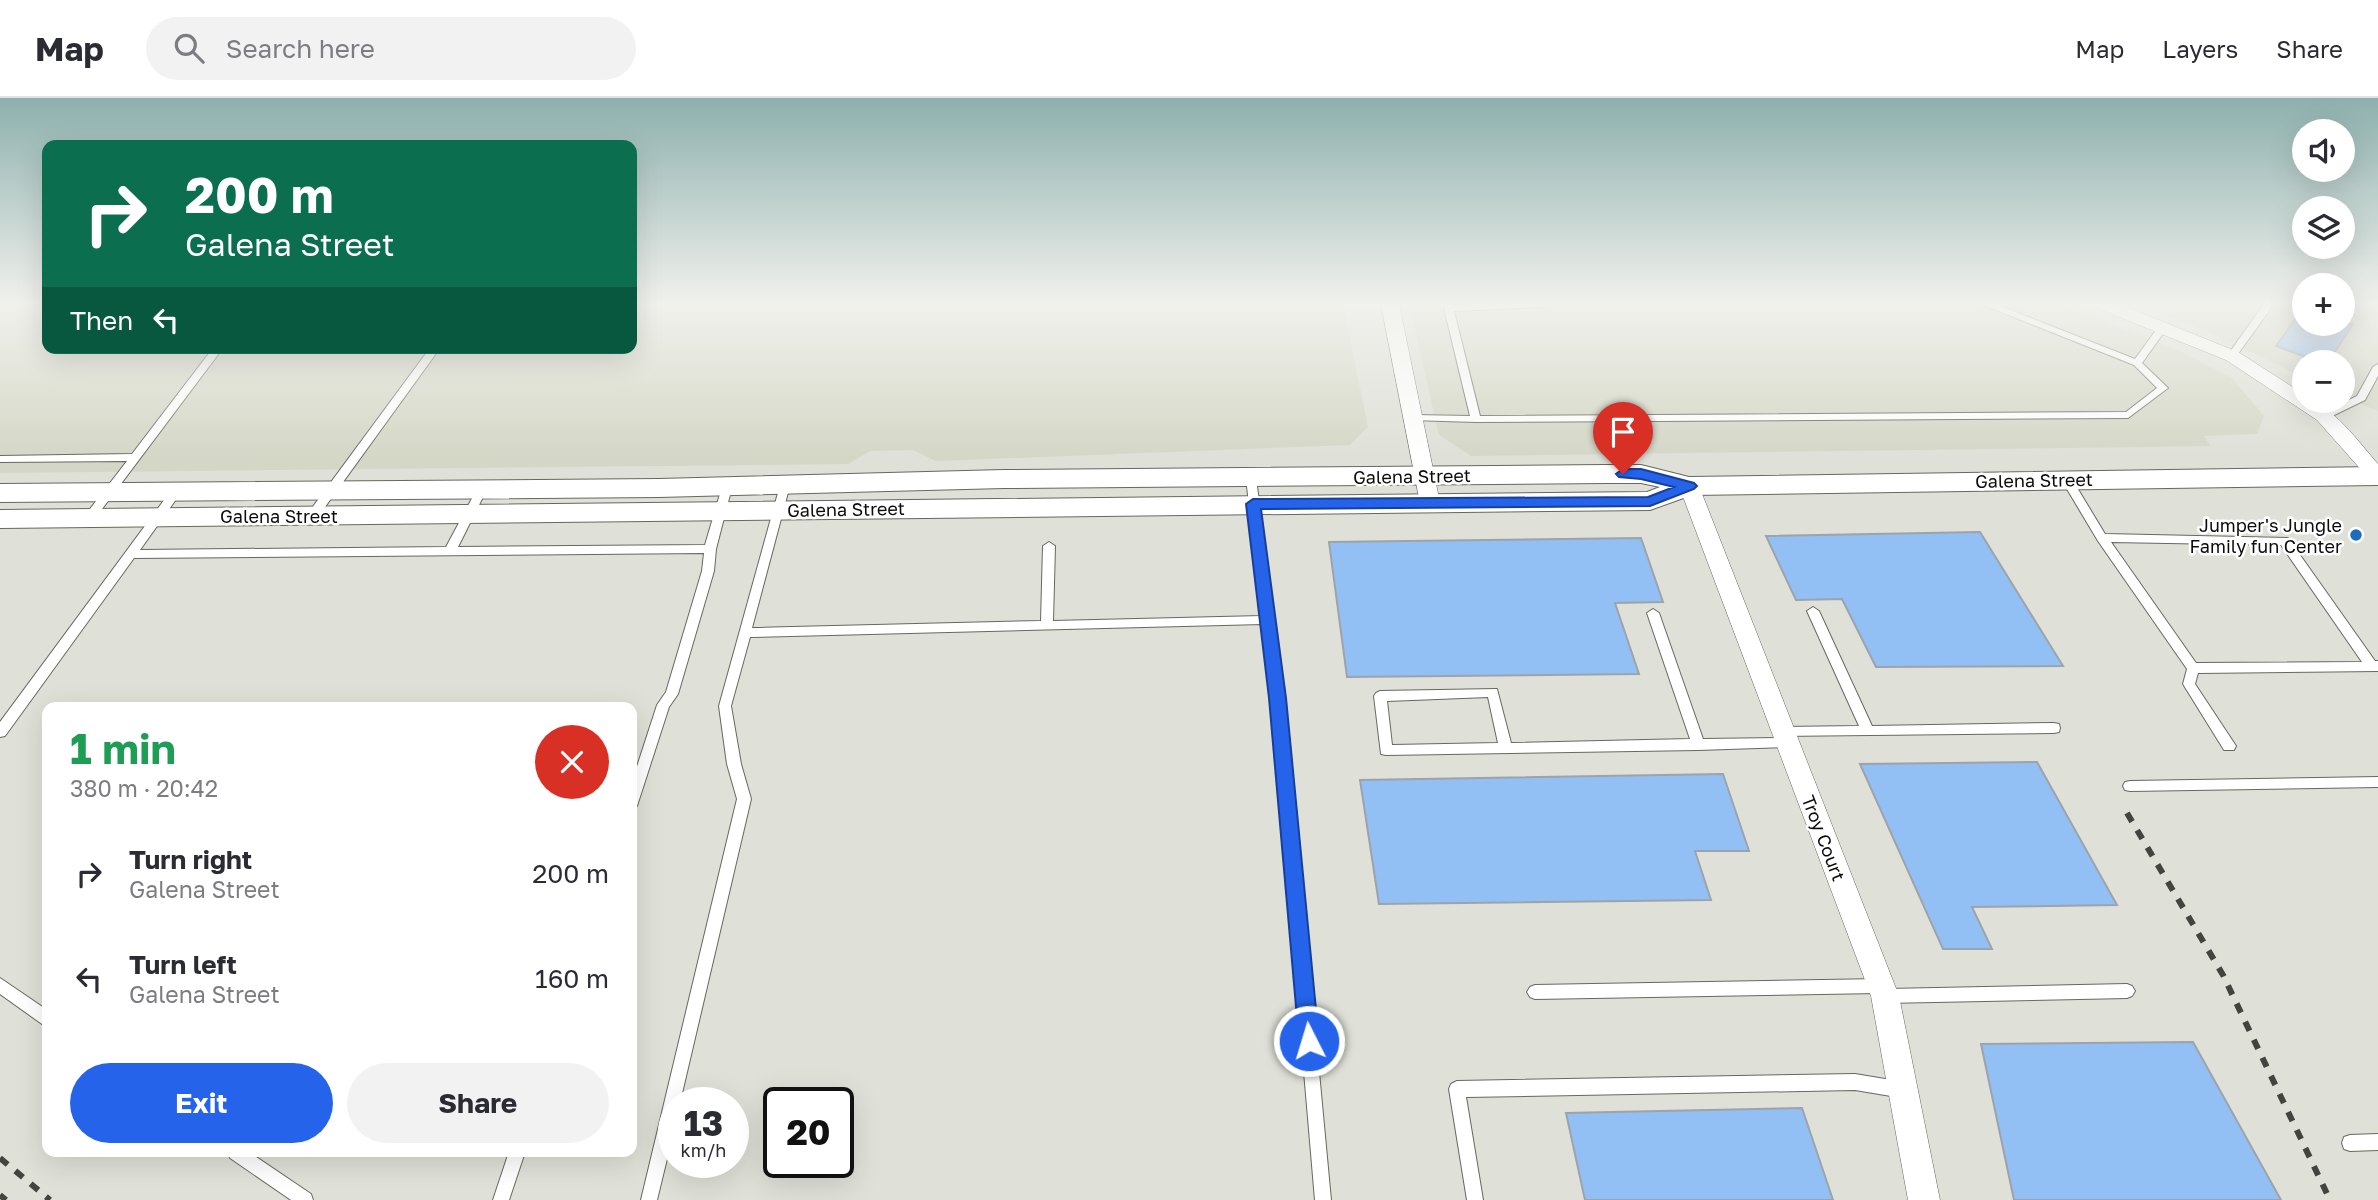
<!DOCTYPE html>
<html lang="en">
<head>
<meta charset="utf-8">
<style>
  :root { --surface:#fff; --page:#f2f2f3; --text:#2b2b33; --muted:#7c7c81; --line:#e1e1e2; --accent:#2563eb }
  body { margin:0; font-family:"Golos Text",sans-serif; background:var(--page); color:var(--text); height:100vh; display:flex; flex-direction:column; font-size:26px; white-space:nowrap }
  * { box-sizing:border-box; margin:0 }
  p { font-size:23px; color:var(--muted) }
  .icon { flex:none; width:38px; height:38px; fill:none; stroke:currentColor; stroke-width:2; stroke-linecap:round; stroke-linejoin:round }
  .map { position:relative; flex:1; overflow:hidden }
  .details { position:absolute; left:42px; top:604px; width:595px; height:455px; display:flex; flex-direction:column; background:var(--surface); border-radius:14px; box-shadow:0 7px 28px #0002 }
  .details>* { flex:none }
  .hud { position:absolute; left:42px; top:42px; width:595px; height:214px; border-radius:14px; box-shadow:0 7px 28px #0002; background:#0b6e4f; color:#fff; overflow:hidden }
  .tools { position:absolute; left:2292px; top:21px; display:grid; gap:14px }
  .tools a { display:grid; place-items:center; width:63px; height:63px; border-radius:50%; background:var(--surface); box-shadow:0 7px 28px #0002; font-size:35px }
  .speed { position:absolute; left:658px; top:989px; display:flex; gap:14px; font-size:35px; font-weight:700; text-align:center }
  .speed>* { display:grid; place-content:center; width:91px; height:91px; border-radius:50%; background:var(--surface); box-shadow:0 7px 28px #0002; line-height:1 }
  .speed small { font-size:18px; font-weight:400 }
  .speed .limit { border:4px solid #111; border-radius:10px; background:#fff; color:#111 }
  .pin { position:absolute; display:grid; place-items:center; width:60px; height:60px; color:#fff; margin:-72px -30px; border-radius:50% 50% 50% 0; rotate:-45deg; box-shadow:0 0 7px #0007 }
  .pin .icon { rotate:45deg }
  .me { position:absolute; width:77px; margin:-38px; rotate:355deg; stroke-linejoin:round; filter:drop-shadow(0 0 5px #0008) }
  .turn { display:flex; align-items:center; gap:24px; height:147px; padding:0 28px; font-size:32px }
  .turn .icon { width:91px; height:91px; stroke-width:2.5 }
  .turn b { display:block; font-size:49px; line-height:60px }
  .then { display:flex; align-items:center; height:66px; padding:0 28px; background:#0003; gap:14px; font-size:26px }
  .round { display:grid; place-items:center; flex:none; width:74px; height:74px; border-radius:37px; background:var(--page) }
  .overview { display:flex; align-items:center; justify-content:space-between; height:119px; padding:0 28px }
  h1 { font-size:42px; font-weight:700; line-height:52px; color:#1e9e55 }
  .primary-button { display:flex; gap:14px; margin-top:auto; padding:14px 28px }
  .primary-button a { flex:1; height:80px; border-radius:42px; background:var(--accent); color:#fff; font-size:28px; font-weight:700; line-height:80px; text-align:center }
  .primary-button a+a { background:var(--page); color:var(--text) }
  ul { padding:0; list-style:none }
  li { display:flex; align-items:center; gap:21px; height:105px; padding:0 28px }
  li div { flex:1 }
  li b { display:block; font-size:26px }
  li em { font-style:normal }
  header { display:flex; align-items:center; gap:42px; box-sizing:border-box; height:98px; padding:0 35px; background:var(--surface); border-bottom:2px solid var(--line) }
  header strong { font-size:33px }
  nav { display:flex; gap:38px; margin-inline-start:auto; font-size:24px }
  .search { width:490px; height:63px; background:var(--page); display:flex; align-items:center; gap:18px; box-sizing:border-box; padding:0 24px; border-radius:38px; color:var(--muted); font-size:26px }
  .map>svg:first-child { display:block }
</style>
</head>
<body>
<header>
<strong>Map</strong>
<div class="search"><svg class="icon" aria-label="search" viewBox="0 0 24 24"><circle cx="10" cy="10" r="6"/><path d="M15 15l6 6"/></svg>Search here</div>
<nav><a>Map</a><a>Layers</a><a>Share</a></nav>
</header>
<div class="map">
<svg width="2378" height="1102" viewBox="0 0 2378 1102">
  <rect width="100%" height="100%" fill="#dfe0d7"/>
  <path fill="#d4d7c6" d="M0,206h47v44h585v-44h711l25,123 -18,18 -414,16 -23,-11 -43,1 -22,13 -848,9z
    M1409,206h653l122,49 48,25 32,38 -7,18 -53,2 7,10 -740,10 -32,-21z
    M2135,206h170v20h38v-20h35v107l-35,-15v-34h-38v16l-96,-46z"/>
  <path fill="#93c0f4" stroke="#9da3aa" stroke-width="2" d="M2305,207v19h48l-25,38h-9l-43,-16z
    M1980,434l83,134 -187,1 -34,-68 -46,1 -30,-64z
    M1641,440l22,64 -48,1 24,71 -292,3 -18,-135z
    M2037,664l80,143 -145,2 20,42h-49l-83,-185z
    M1723,676l26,77h-54l16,49 -332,4 -19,-124z
    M2193,944l88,158h-267l-33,-156z
    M1802,1010l31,92h-248l-19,-87z"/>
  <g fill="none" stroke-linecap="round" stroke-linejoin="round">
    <defs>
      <path id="service" d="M1475,206h72l-5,3 -88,4 26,105 646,-4 31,-24 -23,-23 -153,-61h14l140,55 24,-33h6l2,2 -25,35 26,25 -40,30 -652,4 -66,-2v-4l4,-1 56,1 -26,-108 5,-3z
        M2264,206h10l-39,54h-6l-2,-2z
        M213,250h10l-130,173h-8l-2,-3 44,-57 -127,1v-6l132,-2z
        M430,250h10l-123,170h-8l-2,-3 2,-3z
        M2378,266v12l-13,24 -37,18h-8v-4l37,-18 16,-29z
        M1251,376l5,4 28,220 47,502h-16l-43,-502 -9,-74 -513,13 -19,69 10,58 10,35 -71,303h-6v28l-17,70h-16l96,-401 -10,-35 -8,-58 62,-224h8l1,3 -38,143 289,-7 2,-75 6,-4 6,4 -2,75 209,-5 -16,-138z
        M2066,377l4,1 35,58 183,4 87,123h3v10l-180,2 -3,11 41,62 -2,4h-10l-41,-66 4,-15 -89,-128 -37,-62zM2111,444l170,3 81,117 -166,1z
        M727,385l5,4 -16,62 -2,22 -36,123 -9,13 -32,99 -5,1v-25l25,-77 9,-13 36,-121 2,-18 -570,5 -129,178 -5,1v-15l173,-234h8l1,3 -42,59 306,-3 31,-58 5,-4 5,4 -29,58 247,-2 17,-58z
        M1813,509l6,4 53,115 182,-3 5,1 1,4 -1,4 -5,1 -277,3 -1,-4 1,-4 5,-1 77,-1 -52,-115z
        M1653,511l6,4 44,126 83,-1 5,1 2,4 -2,4 -93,3 -312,5 -5,-1 -7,-58 2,-3 4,-2 117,-2 14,54 179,-4 -43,-126zM1488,599l10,46 -106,2 -5,-44z
        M2378,679v10l-248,4 -5,-1 -2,-4 2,-4 5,-1z
        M0,880l47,32v16l-5,-2 -42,-30z
        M1881,881l5,2 3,5 -2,3 240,-5 5,2 3,5 -3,5 -5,2 -242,5 -5,-2 -3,-5 2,-3 -344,6 -5,-2 -3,-5 3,-5 5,-2z
        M1855,976l48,8 6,3 2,5 -2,5 -6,3 -48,-8 -389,7 17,103h-16l-18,-111 2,-5 6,-3z
        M2378,1036v16l-28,1 -6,-2 -2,-6 2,-6 6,-2z
        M228,1054h21l62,42 2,6h-22l-61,-42z
        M509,1054h16l-16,48h-16z"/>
      <path id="minor" d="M1381,206h18l41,199 -3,5h-14l-3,-5z
        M2094,206h25l119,48 67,43v6c25,0 56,44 73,63v19l-7,-2 -54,-61 -91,-60 -129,-52z
        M1689,381l7,2 3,5 200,510 41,204h-32l-37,-204 -192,-510 3,-5z"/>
      <path id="tertiary" d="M1606,367h35l48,12 689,-10v18l-686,10 -42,15 -1650,18v-18l1647,-18 13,-5 -19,-4h-35l-602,5 -345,9 -659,5v-18l659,-5 345,-9z"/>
    </defs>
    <use href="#service" stroke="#67685f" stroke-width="2"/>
    <use href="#minor" stroke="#67685f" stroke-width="1"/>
    <use href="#tertiary" stroke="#67685f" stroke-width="2"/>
    <use href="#service" fill="#fff" fill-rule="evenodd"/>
    <use href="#minor" fill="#fff" fill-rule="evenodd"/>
    <use href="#tertiary" fill="#fff" fill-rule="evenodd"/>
    <path stroke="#434440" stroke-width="6" stroke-dasharray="10 10" stroke-linecap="butt" d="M2127,715l96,162 107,225
      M0,1060l50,42
      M0,1097l6,5"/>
  </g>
  <linearGradient id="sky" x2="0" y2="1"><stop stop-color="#8db0ad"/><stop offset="0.57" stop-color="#f1f1ed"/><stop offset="1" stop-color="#f1f1ed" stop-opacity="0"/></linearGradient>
  <rect width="2378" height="360" fill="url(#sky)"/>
  <path fill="#2563eb" stroke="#184099" stroke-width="2" d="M1623,371h18l53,14 3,3 -3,3 -44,17 -389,3 25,189 33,343 -3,7 -7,3 -7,-3 -3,-7 -30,-343 -23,-194 7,-5 395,-2 26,-10 -33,-8 -22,-2 -3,-3z"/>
  <circle fill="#1e6dbc" stroke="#fff" stroke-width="2.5" cx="2356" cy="437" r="7"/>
  <g text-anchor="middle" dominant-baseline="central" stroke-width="5" stroke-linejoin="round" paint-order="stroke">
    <g font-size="18" fill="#0b0c09" stroke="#fff">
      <text transform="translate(1412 378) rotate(-1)">Galena Street</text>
      <text transform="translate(2034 382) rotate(-1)">Galena Street</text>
      <text transform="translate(846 411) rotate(-1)">Galena Street</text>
      <text x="279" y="418">Galena Street</text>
      <text transform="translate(1824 740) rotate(69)">Troy Court</text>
    </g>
    <g font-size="18" fill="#0b0c09" stroke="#fff" text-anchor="end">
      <text x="2342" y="427">Jumper's Jungle<tspan x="2342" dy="21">Family fun Center</tspan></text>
    </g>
  </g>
</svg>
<div class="tools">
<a><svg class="icon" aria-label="sound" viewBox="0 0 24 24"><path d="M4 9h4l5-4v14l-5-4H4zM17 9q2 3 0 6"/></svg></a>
<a><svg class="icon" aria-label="layers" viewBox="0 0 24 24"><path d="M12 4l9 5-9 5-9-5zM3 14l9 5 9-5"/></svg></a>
<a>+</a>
<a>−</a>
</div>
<div class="speed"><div>13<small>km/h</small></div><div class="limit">20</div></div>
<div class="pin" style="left:1623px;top:376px;background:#d93025"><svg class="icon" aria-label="arrive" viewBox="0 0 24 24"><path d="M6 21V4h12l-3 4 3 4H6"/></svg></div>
<svg class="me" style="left:1309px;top:943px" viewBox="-20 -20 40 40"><circle r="17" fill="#2563eb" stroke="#fff" stroke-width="3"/><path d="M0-11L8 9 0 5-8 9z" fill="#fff"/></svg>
<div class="hud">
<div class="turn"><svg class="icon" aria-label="right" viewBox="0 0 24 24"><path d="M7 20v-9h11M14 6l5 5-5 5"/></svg><div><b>200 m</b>Galena Street</div></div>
<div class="then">Then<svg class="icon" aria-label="left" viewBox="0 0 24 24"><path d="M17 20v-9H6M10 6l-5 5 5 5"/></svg></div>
</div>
<section class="details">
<div class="overview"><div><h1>1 min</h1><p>380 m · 20:42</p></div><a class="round" style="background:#d93025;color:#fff"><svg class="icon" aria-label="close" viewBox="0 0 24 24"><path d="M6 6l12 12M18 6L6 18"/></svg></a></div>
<ul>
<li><svg class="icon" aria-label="right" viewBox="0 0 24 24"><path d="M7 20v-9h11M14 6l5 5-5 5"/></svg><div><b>Turn right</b><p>Galena Street</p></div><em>200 m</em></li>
<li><svg class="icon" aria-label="left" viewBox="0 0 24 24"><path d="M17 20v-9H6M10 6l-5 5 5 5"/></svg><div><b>Turn left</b><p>Galena Street</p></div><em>160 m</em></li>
</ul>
<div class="primary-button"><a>Exit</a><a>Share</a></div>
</section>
</div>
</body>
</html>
